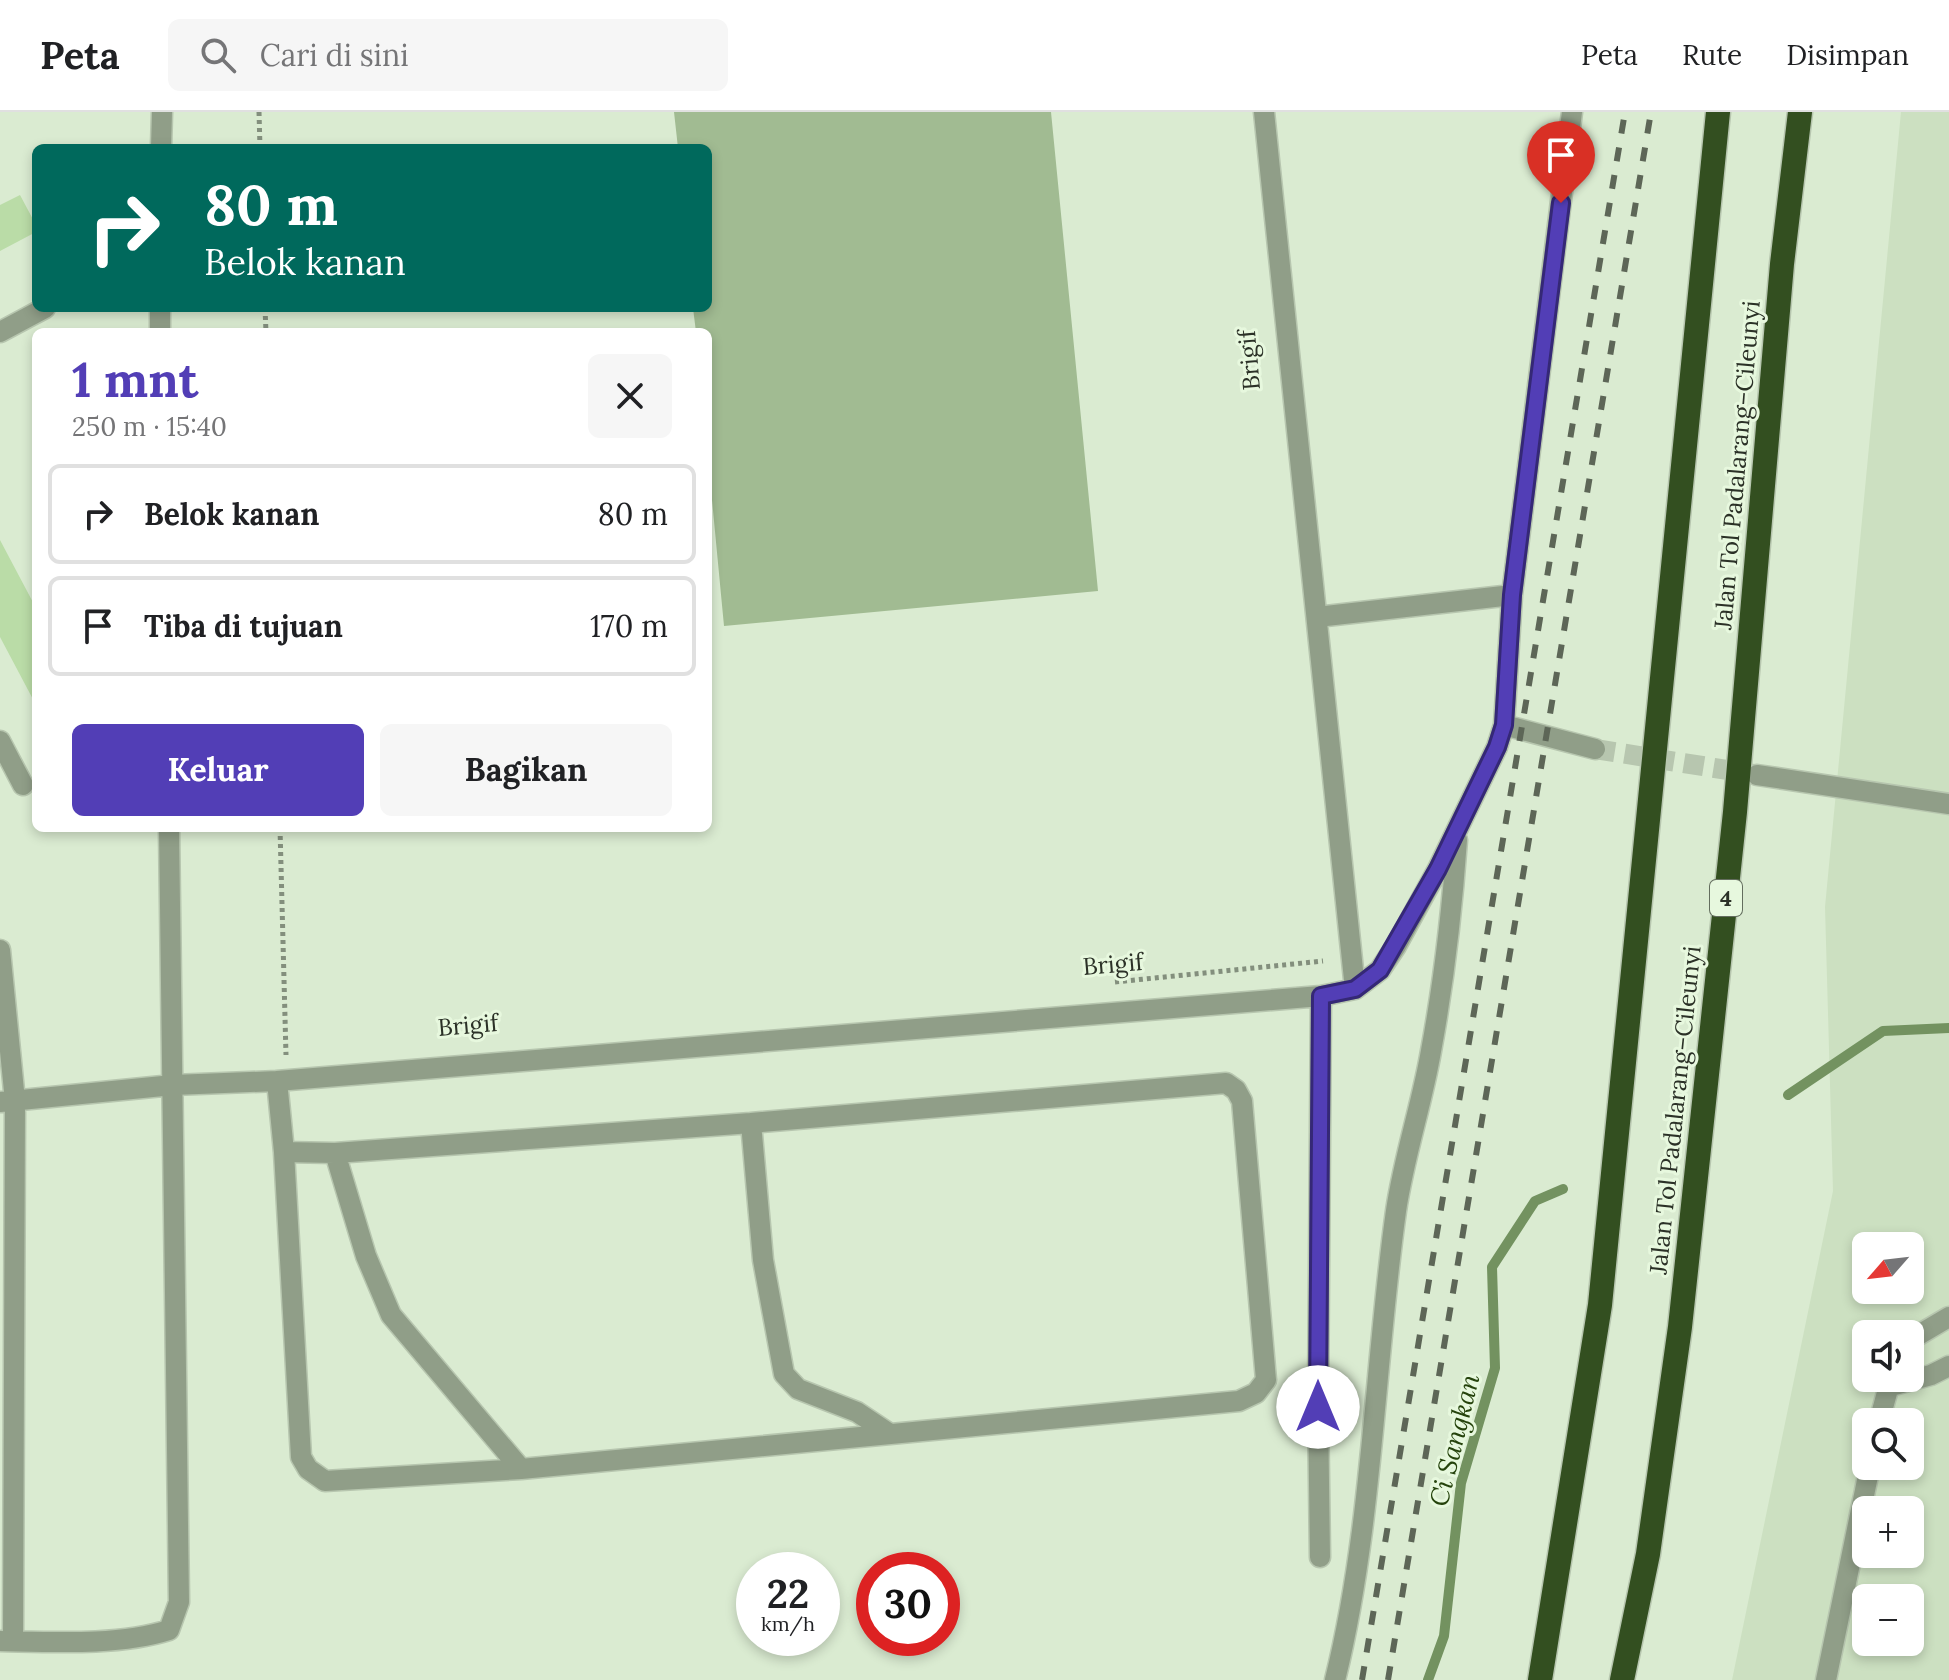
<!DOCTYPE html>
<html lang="id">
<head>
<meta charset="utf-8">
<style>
  :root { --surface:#fff; --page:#f6f6f6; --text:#202124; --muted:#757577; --line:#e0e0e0; --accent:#523eb6 }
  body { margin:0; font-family:Lora,serif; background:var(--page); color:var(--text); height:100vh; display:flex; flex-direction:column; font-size:30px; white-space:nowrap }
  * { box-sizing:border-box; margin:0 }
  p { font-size:26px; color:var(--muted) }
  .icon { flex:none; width:44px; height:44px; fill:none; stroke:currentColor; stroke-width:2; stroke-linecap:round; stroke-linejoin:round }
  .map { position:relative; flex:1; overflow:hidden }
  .details { position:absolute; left:32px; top:216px; width:680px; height:504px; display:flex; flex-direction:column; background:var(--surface); border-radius:12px; box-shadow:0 4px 12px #0003 }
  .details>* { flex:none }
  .hud { position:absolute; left:32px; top:32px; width:680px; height:168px; border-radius:12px; box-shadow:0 4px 12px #0003; background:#00695c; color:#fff; overflow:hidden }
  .needle { width:52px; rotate:242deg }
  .controls { position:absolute; left:1852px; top:1120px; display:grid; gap:16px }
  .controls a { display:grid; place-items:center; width:72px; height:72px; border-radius:12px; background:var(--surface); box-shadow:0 4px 12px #0003; font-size:40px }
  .speed { position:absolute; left:736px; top:1440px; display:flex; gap:16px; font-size:40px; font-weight:700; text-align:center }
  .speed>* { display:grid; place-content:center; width:104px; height:104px; border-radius:50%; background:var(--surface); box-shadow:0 4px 12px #0003; line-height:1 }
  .speed small { font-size:20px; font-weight:400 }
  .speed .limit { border:12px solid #d22; background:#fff; color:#111 }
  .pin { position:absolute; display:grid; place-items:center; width:68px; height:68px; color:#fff; margin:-82px -34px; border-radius:50% 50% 50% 0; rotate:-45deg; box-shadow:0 0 8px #0007 }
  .pin .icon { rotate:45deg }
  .me { position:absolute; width:88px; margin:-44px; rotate:0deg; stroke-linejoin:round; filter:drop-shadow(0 0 6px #0008) }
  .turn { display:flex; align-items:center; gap:28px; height:168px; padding:0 40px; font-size:36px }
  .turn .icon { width:104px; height:104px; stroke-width:2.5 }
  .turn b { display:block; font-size:56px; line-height:68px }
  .round { display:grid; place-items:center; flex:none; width:84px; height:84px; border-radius:12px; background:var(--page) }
  .headline { display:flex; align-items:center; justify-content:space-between; height:136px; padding:0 40px }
  h1 { font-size:48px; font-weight:800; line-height:60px; color:var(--accent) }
  .cta { display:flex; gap:16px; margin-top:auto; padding:16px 40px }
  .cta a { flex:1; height:92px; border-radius:12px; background:var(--accent); color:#fff; font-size:32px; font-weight:800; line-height:92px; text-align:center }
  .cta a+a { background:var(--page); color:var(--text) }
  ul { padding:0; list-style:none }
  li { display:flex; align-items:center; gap:24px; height:100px; margin:0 16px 12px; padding:0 24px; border:4px solid var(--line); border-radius:12px }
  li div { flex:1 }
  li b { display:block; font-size:30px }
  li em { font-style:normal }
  header { display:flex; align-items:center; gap:48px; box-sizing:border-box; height:112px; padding:0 40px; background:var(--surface); border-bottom:2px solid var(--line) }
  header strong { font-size:38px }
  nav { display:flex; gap:44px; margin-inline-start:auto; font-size:28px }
  .search { width:560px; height:72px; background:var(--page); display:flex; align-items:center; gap:20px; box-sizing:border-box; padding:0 28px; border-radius:12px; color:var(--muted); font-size:30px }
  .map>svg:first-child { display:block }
</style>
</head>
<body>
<header>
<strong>Peta</strong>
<div class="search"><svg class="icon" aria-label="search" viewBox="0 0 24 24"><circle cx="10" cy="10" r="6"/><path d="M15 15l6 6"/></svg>Cari di sini</div>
<nav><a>Peta</a><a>Rute</a><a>Disimpan</a></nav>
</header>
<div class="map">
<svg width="1949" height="1568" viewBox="0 0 1949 1568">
  <rect width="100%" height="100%" fill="#daebd1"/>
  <path fill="#cce0c1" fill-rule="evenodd" d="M1901,0h48v1568h-217l101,-489 -8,-284zM1866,1134h44v44h-44zM1866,1222h44v44h-44zM1866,1310h44v44h-44zM1866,1398h44v44h-44zM1866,1486h44v44h-44z"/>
  <path fill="#a1bb92" d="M674,0h377l47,479 -374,35 -16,-168v-126h-12l-3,-24h15v-160h-30z"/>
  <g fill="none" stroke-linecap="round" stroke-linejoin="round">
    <path stroke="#739260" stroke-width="10" d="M1788,983l95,-64 66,-3
      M1428,1568l16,-44 17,-153 34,-115 -3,-101 43,-66 28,-12"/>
  </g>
  <path fill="#badca7" d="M20,83l16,30v7l-36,19v-46z
    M0,428l36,68v97l-36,-68z"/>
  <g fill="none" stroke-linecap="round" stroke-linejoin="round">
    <path stroke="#b7c6af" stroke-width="20" stroke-dasharray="20 10" stroke-linecap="butt" d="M1595,637l158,25"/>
    <defs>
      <path id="minor" d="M161,36l1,-36
        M160,196v24
        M0,220l45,-24
        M1317,505l195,-22
        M1504,613l91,24
        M0,629l23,44
        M1757,663l192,29
        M0,838l15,151 -2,540
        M1355,877l25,-19 16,-24 42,-77 59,-122 7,-22 8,-130 60,-483
        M277,969l7,71 17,305 7,12 17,12 196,-12 718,-68 17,-8 10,-13 -24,-279 -6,-11 -10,-7 -475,40 -416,30 -51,-1
        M0,990l173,-17 104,-4 1044,-85 34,-7 -91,-877
        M751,1011l12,137 21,114 14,15 59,23 33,22
        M335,1041l31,103 25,59 130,154
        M1910,1228l39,-23
        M1887,1275l44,-12 18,-9
        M1879,1310l12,-44
        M1320,1445l-2,-150 3,-411
        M0,1529c52,1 119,5 169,-11l10,-28 -10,-774
        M1335,1568c38,-154 39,-313 61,-469 8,-55 26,-107 35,-160 13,-70 21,-140 26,-211
        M1826,1568l44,-214"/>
      <path id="highway" d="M1540,1568l60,-375 118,-1193
        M1622,1568l26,-126 32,-227 55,-515 47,-548 18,-152"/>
    </defs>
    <use href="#minor" stroke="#b7c6af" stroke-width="23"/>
    <use href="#highway" stroke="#b7c6af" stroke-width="27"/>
    <path stroke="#838f7d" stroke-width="5" stroke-dasharray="4 4" stroke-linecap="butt" d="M259,0l1,36
      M265,196l1,24
      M280,716l6,227
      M1115,870l208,-21"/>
    <use href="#minor" stroke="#909e88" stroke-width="20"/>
    <use href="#highway" stroke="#334f20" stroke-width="24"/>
    <path stroke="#5d6657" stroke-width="6" stroke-dasharray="14 14" stroke-linecap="butt" d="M1362,1568l263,-1568
      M1388,1568l263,-1568"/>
  </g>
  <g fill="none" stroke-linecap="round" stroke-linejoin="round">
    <defs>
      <path id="route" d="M1318,1295l3,-411 34,-7 25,-19 58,-101 59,-122 7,-22 8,-130 49,-392"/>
    </defs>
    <use href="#route" stroke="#352876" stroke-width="20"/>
    <use href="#route" stroke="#523eb6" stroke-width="14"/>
  </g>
  <g text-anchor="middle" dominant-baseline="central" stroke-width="6" stroke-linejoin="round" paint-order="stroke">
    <rect fill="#e7f8de" stroke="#636d5e" stroke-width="2" x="1710" y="768" width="32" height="36" rx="6"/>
    <g font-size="22" font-weight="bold" fill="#2b3127">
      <text x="1726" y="786">4</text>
    </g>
    <g font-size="24" fill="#2b3127" stroke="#e7f8de">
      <text transform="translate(1249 248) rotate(-95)">Brigif</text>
      <text transform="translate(1737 353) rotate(-85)">Jalan Tol Padalarang–Cileunyi</text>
      <text transform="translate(1113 852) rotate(-5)">Brigif</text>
      <text transform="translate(468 913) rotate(-5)">Brigif</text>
      <text transform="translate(1675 998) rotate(-84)">Jalan Tol Padalarang–Cileunyi</text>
    </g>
    <g font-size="26" font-style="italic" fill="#25430c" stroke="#e7f8de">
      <text transform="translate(1454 1328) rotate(-76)">Ci Sangkan</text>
    </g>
  </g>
</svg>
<div class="controls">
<a><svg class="needle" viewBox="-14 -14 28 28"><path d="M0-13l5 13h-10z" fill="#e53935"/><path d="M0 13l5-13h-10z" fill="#757577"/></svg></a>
<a><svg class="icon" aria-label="sound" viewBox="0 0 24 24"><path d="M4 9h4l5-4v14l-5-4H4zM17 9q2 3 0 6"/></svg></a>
<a><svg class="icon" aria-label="search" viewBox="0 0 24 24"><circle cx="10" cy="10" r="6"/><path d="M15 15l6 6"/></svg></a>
<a>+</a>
<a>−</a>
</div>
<div class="speed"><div>22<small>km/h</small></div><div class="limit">30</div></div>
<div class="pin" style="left:1561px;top:91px;background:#d93025"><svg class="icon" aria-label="arrive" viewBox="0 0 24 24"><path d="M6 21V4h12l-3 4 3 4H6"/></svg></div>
<svg class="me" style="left:1318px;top:1295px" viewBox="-20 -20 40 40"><circle r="19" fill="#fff"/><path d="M0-13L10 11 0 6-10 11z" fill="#523eb6"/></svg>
<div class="hud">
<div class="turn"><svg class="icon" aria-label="right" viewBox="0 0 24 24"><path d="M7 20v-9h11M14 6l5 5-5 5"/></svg><div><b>80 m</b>Belok kanan</div></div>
</div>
<section class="details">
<div class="headline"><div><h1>1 mnt</h1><p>250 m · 15:40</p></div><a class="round"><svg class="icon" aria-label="close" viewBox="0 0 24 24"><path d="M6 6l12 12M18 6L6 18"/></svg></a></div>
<ul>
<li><svg class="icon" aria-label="right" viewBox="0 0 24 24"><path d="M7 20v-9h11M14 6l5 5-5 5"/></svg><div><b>Belok kanan</b></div><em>80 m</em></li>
<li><svg class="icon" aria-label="arrive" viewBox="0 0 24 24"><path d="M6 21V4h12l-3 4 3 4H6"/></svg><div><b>Tiba di tujuan</b></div><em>170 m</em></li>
</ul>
<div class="cta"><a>Keluar</a><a>Bagikan</a></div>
</section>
</div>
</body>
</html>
